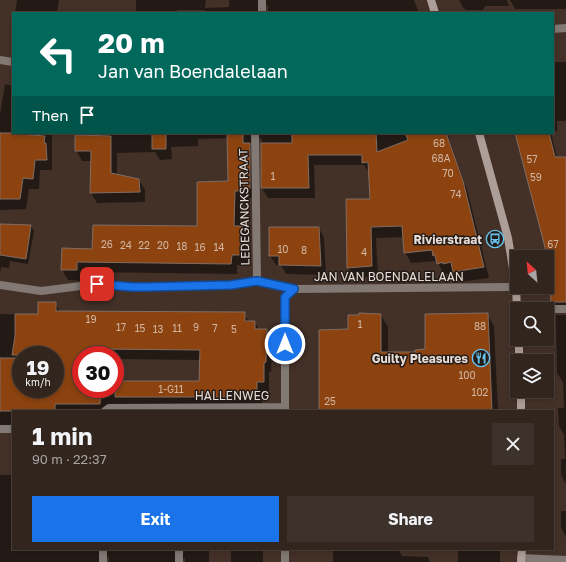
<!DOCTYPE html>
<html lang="en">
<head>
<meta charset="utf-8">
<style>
  :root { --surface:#32251e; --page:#3d312b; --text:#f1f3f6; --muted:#a8a5a4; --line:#4d423c; --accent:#1a73e8 }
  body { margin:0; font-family:"Golos Text",sans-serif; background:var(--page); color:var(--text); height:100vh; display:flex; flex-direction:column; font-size:15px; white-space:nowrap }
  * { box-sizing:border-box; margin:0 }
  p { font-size:13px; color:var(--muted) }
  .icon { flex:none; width:22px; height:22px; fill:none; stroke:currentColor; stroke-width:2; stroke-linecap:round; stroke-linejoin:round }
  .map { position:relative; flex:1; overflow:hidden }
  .panel { position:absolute; left:12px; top:410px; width:542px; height:140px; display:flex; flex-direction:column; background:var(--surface); border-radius:0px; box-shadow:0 2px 6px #0003,0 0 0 1px var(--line) }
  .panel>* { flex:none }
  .top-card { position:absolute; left:12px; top:12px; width:542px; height:122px; border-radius:0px; box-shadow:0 2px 6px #0003,0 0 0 1px var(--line); background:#00695c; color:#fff; overflow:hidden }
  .needle { width:26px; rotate:333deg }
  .controls { position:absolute; left:510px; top:250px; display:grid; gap:8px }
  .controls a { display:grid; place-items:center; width:44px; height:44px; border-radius:0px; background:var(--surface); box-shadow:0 2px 6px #0003,0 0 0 1px var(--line); font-size:20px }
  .speed { position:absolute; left:12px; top:346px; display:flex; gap:8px; font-size:20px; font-weight:700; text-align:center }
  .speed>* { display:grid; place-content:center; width:52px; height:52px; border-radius:50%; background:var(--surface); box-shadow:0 2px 6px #0003,0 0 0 1px var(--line); line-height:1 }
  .speed small { font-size:10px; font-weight:400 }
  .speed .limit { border:6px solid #d22; background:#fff; color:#111 }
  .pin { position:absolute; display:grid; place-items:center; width:34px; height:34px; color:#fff; margin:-17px; border-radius:8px; box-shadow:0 2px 6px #0006 }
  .me { position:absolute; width:44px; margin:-22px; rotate:0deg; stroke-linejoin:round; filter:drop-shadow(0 0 3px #0008) }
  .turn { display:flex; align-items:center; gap:14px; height:84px; padding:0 20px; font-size:18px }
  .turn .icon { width:52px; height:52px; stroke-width:2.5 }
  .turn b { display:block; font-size:28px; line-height:34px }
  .then { display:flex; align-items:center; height:38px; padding:0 20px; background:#0003; gap:8px; font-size:15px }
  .round { display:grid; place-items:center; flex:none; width:42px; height:42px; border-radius:0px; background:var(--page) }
  .overview { display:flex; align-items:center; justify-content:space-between; height:68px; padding:0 20px }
  h1 { font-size:24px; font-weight:700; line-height:30px }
  .button { display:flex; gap:8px; margin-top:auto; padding:8px 20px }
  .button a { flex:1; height:46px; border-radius:0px; background:var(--accent); color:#fff; font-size:16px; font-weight:700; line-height:46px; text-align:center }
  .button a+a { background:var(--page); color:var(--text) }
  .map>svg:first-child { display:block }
</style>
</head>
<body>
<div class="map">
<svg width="566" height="562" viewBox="0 0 566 562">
  <rect width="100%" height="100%" fill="#433128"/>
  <path fill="#0007" fill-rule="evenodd" d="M17,0h42l-2,13h-42z
    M136,0h70l-1,8 24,-1v-7h185l5,13h-151v-9l-5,9h-58v-3h-28v3h-41z
    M459,0h48l2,6h-24l-2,4h-16l-4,-2z
    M510,0h56v9h-51z
    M13,28v19l-2,-4z
    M553,62h13v59h-9v10h-4z
    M5,84l8,2v47h39v37h-12l-1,19h-10l-3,20 -26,1v-96z
    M76,133h371l21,60 21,85 -29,4 -5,-9 -11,1 -7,-13 -26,2 -6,-11 -1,-15 -28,1 2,38 -24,2 -6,-10 23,-68 -2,-27 -5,-8h-50l1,33h-47l-6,-10v-50l-4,1 -2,59h-7v3h-8l-1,26h2l6,11 -1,28 -10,-1v9l-155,-2v9l-14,-1 -6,-10 31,-20 105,-23 31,-45v-44l-31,1v7l-27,1 1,12 -12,1 -5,-8 -38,1v22l22,5 6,10v12l-48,1 -6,-10 1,-32h-10l-6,-11z
    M516,133h35l6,25h9v154l-8,-1 -6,-9 -1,-11 -2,-3 -2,-38z
    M0,225l31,1 3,5 -6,33 -18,-3 -1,7 -8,-1 -1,8z
    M319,228l5,10 2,37 -40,-1 -5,-9h-5l-6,-9z
    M55,303l5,9 184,1 5,9h6l4,8h7l6,10 -1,32h-2v20h-6l-1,19h-249v15h-13v-112l39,1zM21,355h34v34h-34zM81,355h34v4l86,1 -1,22 -85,-1v8h-34z
    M487,314l7,12 4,85h-178l29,-81 32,-15 7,12v26h28l10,-3z
    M556,315h10v169l-5,-9v-16h4l-1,-24 -5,-9 -1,-18h6l-1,-26 -6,-9z
    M0,475h13v74h196v13h-24v-4l-4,2v2h-72v-6l-4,6h-105z
    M561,511h5v26l-5,-9z
    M231,549h32v13h-32z
    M333,549h60v2h6l3,5 26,1 2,5h-97z
    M458,549h42v13h-42z"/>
  <path fill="#8c4310" stroke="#816d62" d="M0,133h18v1l27,2 -1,7h2l1,17h-12l-2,19 -10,-1 -3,21h-20z
    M152,133h14v16h-14z
    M227,133h16v10h7v45h-6v3h-9l-1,35h8v29h-10l-1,9 -154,-2v8h-16l1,-22 30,1 1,-24 104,1v-44l31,-1z
    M292,133h84l1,19 31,-12 -3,-7h41l17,48 21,86 -31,5 -2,-10 -8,2v-2l-6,2 -2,-9 -2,1 -1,-6 -28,3 -2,-27 -31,1 1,39 -25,2 -1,-69h24l-2,-37 -6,1v-8h-54l1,33h-48v-45h31z
    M515,133h34l6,24h11v145h-15l-1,-14h-2l-2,-37z
    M75,135l36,1v37l28,6 1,13 -50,1 1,-42h-16z
    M0,224l31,1 -5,34 -26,-4z
    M269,227h50l2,39 -42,-1v-9h-10z
    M38,302h18v9l189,1v9h10v8h12l-1,33 -2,1v19h-7v15h-142v-16h84l1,-31 -100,-1v6h-19v34h20l-1,15h-45v7h-55v-53h21v31h34v-34h-43l3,-19v-22h23z
    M359,313l22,1v38h34v-2l10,-1v-35l63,-1 4,98h-173v-81l29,-1v-14h11z"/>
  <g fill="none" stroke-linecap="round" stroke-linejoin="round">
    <path stroke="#827974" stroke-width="8" d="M262,0v13
      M547,309h19"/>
    <path stroke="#827974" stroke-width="8" d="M553,29l13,-1
      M0,60l13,2
      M255,133l2,148
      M0,285l41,6 56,-7 35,3 99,-2 26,-4 37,8 222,-2
      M105,411l4,-3 176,-1
      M285,411v-114l9,-8
      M0,429h13
      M103,549v13
      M521,558l45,2
      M179,562v-13
      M285,562v-13"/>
    <path stroke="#ad9e97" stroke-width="8" d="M431,0l4,13
      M479,133l29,105 8,49 1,22
      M519,339v22
      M521,391v20
      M521,562l1,-13"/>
  </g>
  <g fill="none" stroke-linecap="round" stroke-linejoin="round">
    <defs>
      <path id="route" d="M97,284l35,3h14l85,-2 26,-4 37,8 -9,8v47"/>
    </defs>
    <use href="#route" stroke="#114b97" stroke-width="10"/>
    <use href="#route" stroke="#1a73e8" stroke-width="7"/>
  </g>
  <defs>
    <symbol id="bus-ring" viewBox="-11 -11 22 22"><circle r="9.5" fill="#231b17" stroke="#66c4ef" stroke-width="1.5"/><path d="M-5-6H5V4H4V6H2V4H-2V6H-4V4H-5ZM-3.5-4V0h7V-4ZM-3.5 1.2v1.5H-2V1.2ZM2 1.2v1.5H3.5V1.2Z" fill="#66c4ef"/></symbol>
    <symbol id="restaurant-ring" viewBox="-11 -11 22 22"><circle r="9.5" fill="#231b17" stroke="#66c4ef" stroke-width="1.5"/><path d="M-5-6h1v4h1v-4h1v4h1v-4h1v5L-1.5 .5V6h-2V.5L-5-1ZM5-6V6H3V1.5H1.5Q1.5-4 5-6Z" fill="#66c4ef"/></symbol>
  </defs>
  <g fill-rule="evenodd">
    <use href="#bus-ring" x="485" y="229" width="20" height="20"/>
    <use href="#restaurant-ring" x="471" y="348" width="20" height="20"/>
  </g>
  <g text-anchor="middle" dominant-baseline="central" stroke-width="3" stroke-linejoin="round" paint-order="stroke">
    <g font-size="10" fill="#d1b6a4">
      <text x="439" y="143">68</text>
      <text x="441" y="158">68A</text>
      <text x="532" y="159">57</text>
      <text x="448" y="173">70</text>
      <text x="273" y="176">1</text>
      <text x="536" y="177">59</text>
      <text x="456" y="194">74</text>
      <text x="107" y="244">26</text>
      <text x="553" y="244">67</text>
      <text x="126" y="245">24</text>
      <text x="144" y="245">22</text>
      <text x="163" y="245">20</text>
      <text x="182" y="246">18</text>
      <text x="200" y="247">16</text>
      <text x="219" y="247">14</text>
      <text x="283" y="249">10</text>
      <text x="304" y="250">8</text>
      <text x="364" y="252">4</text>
      <text x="91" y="319">19</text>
      <text x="360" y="324">1</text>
      <text x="480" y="326">88</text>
      <text x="121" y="327">17</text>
      <text x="196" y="327">9</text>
      <text x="140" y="328">15</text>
      <text x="177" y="328">11</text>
      <text x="215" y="328">7</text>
      <text x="158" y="329">13</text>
      <text x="234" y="329">5</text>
      <text x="467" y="375">100</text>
      <text x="171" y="389">1-G11</text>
      <text x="480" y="392">102</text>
      <text x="330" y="401">25</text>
    </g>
    <g font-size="12" fill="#e8dcd6" stroke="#231b17">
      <text transform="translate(244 207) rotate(-91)">LEDEGANCKSTRAAT</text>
      <text x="389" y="276">JAN VAN BOENDALELAAN</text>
      <text x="232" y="395">HALLENWEG</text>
    </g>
    <g font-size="12" font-weight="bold" fill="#e8dcd6" stroke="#231b17" text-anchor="end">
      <text x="482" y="239">Rivierstraat</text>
      <text x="468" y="358">Guilty Pleasures</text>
    </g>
  </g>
</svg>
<div class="controls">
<a><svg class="needle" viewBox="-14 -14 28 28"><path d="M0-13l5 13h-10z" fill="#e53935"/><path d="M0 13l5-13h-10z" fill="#a8a5a4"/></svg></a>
<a><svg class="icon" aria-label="search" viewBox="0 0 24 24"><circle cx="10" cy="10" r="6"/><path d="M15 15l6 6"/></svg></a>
<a><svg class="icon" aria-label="layers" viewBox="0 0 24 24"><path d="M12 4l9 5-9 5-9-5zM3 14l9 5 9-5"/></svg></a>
</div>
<div class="speed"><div>19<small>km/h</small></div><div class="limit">30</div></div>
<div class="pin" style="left:97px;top:284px;background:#d93025"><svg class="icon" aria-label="arrive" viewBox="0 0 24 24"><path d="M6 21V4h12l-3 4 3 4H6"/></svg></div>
<svg class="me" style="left:285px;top:344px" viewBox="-20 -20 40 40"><circle r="17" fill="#1a73e8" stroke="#fff" stroke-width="3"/><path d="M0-11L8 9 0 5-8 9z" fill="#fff"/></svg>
<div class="top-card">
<div class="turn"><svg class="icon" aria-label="left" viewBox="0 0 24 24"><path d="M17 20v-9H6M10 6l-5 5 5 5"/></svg><div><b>20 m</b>Jan van Boendalelaan</div></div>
<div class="then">Then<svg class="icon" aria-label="arrive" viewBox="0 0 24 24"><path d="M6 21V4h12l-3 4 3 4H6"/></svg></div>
</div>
<section class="panel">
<div class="overview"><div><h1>1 min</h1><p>90 m · 22:37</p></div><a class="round"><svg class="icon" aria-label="close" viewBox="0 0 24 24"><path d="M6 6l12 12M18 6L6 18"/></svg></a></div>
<div class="button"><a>Exit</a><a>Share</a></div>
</section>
</div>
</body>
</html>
